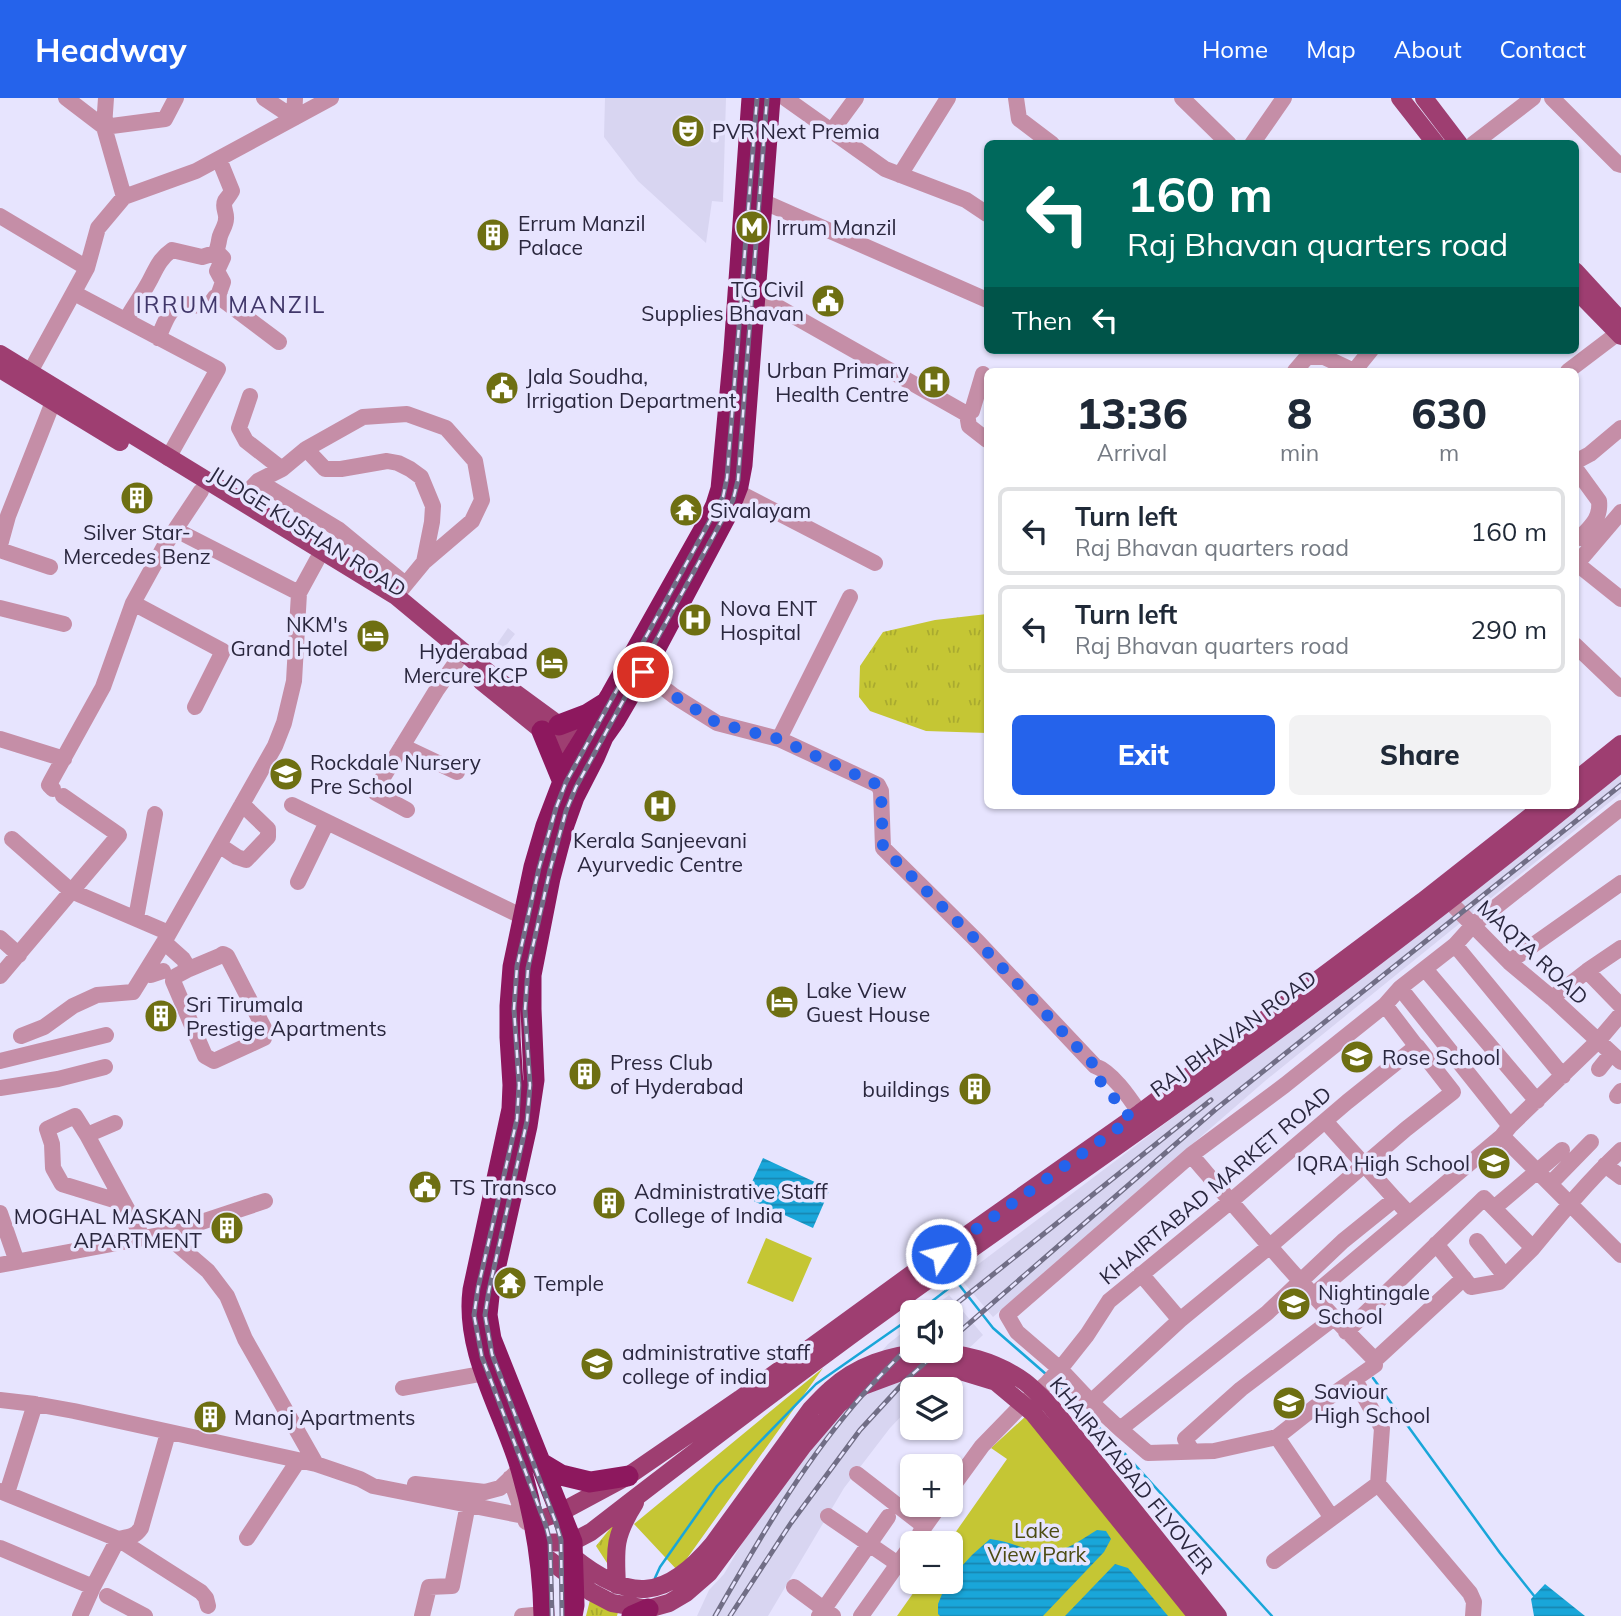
<!DOCTYPE html>
<html lang="en">
<head>
<meta charset="utf-8">
<style>
  :root { --surface:#fff; --page:#f2f2f3; --text:#1f2937; --muted:#747a83; --line:#e0e1e3; --accent:#2563eb }
  body { margin:0; font-family:Mulish,sans-serif; background:var(--page); color:var(--text); height:100vh; display:flex; flex-direction:column; font-size:26px; white-space:nowrap }
  * { box-sizing:border-box; margin:0 }
  p { font-size:23px; color:var(--muted) }
  .icon { flex:none; width:38px; height:38px; fill:none; stroke:currentColor; stroke-width:2; stroke-linecap:round; stroke-linejoin:round }
  .map { position:relative; flex:1; overflow:hidden }
  .panel { position:absolute; left:984px; top:270px; width:595px; height:441px; display:flex; flex-direction:column; background:var(--surface); border-radius:10px; box-shadow:0 2px 5px #0004 }
  .panel>* { flex:none }
  .banner { position:absolute; left:984px; top:42px; width:595px; height:214px; border-radius:10px; box-shadow:0 2px 5px #0004; background:#00695c; color:#fff; overflow:hidden }
  .buttons { position:absolute; left:900px; top:1202px; display:grid; gap:14px }
  .buttons a { display:grid; place-items:center; width:63px; height:63px; border-radius:10px; background:var(--surface); box-shadow:0 2px 5px #0004; font-size:35px }
  .pin { position:absolute; display:grid; place-items:center; width:60px; height:60px; color:#fff; margin:-30px; border:4px solid #fff; border-radius:50%; box-shadow:0 2px 7px #0007 }
  .me { position:absolute; width:77px; margin:-38px; rotate:55deg; stroke-linejoin:round; filter:drop-shadow(0 0 5px #0008) }
  .turn { display:flex; align-items:center; gap:24px; height:147px; padding:0 28px; font-size:32px }
  .turn .icon { width:91px; height:91px; stroke-width:2.5 }
  .turn b { display:block; font-size:49px; line-height:60px }
  .then { display:flex; align-items:center; height:66px; padding:0 28px; background:#0003; gap:14px; font-size:26px }
  .eta { display:flex; justify-content:space-evenly; align-items:center; height:119px; text-align:center }
  .eta b { font-size:42px; font-weight:800; line-height:49px }
  .cta { display:flex; gap:14px; margin-top:auto; padding:14px 28px }
  .cta a { flex:1; height:80px; border-radius:10px; background:var(--accent); color:#fff; font-size:28px; font-weight:800; line-height:80px; text-align:center }
  .cta a+a { background:var(--page); color:var(--text) }
  ul { padding:0; list-style:none }
  li { display:flex; align-items:center; gap:21px; height:88px; margin:0 14px 10px; padding:0 14px; border:4px solid var(--line); border-radius:10px }
  li div { flex:1 }
  li b { display:block; font-size:26px }
  li em { font-style:normal }
  header { display:flex; align-items:center; gap:42px; box-sizing:border-box; height:98px; padding:0 35px; background:var(--accent); color:#fff }
  header strong { font-size:33px }
  nav { display:flex; gap:38px; margin-inline-start:auto; font-size:24px }
  .map>svg:first-child { display:block }
</style>
</head>
<body>
<header>
<strong>Headway</strong>
<nav><a>Home</a><a>Map</a><a>About</a><a>Contact</a></nav>
</header>
<div class="map">
<svg width="1621" height="1518" viewBox="0 0 1621 1518">
  <defs>
    <pattern id="grass-tufts" width="24" height="20" patternUnits="userSpaceOnUse" patternTransform="scale(1.75)"><rect width="24" height="20" fill="#c5c634"/><path d="M3 7l-1-3M5 7V3M7 7l1-3M15 17l-1-3M17 17v-4M19 17l1-3" fill="none" stroke="#a9aa2f"/></pattern>
    <pattern id="water-rules" width="6" height="5" patternUnits="userSpaceOnUse" patternTransform="scale(1.75)"><rect width="6" height="5" fill="#19a6d9"/><path d="M0 2.5h6" fill="none" stroke="#1787b1"/></pattern>
  </defs>
  <rect width="100%" height="100%" fill="#e7e4fe"/>
  <path fill="#d8d5f1" d="M605,0h121l-3,104 -11,-1 -6,42 -68,-62 -34,-44z
    M508,530l7,6 -14,18 -7,-4z
    M1621,674v21l-356,288 -272,236 -33,-39 498,-375z
    M949,1197l34,40 -57,54 -14,1v15l-22,23 -46,60 -76,128h-71l12,-26 15,-16 40,-68 92,-124 32,-38 24,-19v26h38v-39h-23z"/>
  <path fill="url(#grass-tufts)" d="M987,516v119l-61,-2 -56,-20 -11,-14 1,-31 23,-34 52,-12z
    M617,1422l-8,46 -13,-20z
    M590,1502l28,12 -1,4h-31z"/>
  <path fill="#c5c634" d="M766,1140l46,20 -19,44 -46,-19z
    M823,1270l-145,203 -44,-47z
    M1026,1318l163,200h-292l24,-34h29v-38l-2,-1 59,-84 -16,-11z"/>
  <path fill="url(#water-rules)" d="M763,1060l67,31 -17,39 -68,-31z
    M1097,1432l9,1 5,8 -7,13 -61,64h-103l-2,-2v-10l8,-20 4,-2v-3l22,-24 18,-16c19,2 32,10 50,13 21,4 40,-12 57,-22z
    M1115,1466l13,4 40,48h-103z
    M1545,1486l40,32h-51l-3,-17z"/>
  <g fill="none" stroke-linecap="round" stroke-linejoin="round">
    <path stroke="#19a6d9" stroke-width="2.5" d="M918,1214l39,-30 36,46 54,47
      M1373,1280l127,175 35,44
      M1054,1284l72,73 146,161
      M655,1480l5,-11 57,-81 99,-102 96,-67"/>
    <path stroke="#c58ea7" stroke-width="16" d="M66,0l38,29 61,-8 11,-21
      M106,0l-2,29 20,70
      M264,0l30,20 1,-20
      M785,0l100,71 81,31 21,14
      M1016,0l3,21 33,25
      M1182,0l47,46
      M1552,0l66,66 3,1
      M831,34l25,-34
      M1252,46l32,-46
      M1473,46l60,-46
      M900,77l48,-77
      M762,103l225,99
      M0,118l87,52
      M216,153l7,7 -6,13 6,11 -5,14
      M74,195l144,76 -50,89
      M755,196l210,119 7,-2 11,-37
      M126,222c7,-13 16,-25 23,-38 7,-13 10,-23 23,-32l30,7 13,-4c4,-6 3,-10 5,-17 2,-6 6,-11 6,-17 1,-6 -4,-12 -1,-18 2,-3 5,-6 7,-10l-13,-32
      M158,240c6,-12 11,-34 27,-34 8,0 15,3 23,3l7,-10 3,-1 61,46
      M1295,273l12,-14h17l30,14
      M1354,273l17,-21
      M1568,273l50,-38
      M30,274l57,-104 11,-40 26,-31 72,-26 135,-73
      M250,298l-11,32 7,13 36,28
      M967,316l2,12 18,14
      M306,351l19,20h16l46,-8 11,2 12,6 11,8 12,29 -1,16 -8,40
      M1575,364l15,-8 31,-26
      M1575,370l24,33c2,17 -8,25 -19,37
      M258,383l80,48 67,55
      M736,393l139,72
      M240,402l18,-19 24,-12 24,-20 57,-32 44,-3 39,14 29,33 7,39 -10,21 -48,41 -28,34
      M1621,414l-41,48 1,7 40,32
      M176,432l123,63
      M0,447l8,-29 45,-114
      M0,452l50,17
      M133,505l90,48 -28,56
      M0,510l64,16
      M1575,547l46,44
      M643,574l31,24 43,27 62,16 99,46 3,6 2,57 95,94 117,124c20,7 39,39 51,56
      M0,641l64,20
      M779,641l71,-142
      M402,648l55,26
      M53,691l-4,-4 2,-4 52,-94 30,-84 32,-58 36,-54
      M292,707l231,112
      M407,712l-31,-17 1,-6 59,-96 21,-30
      M12,741l59,52 98,42
      M219,747l18,12 9,3 22,-23v-8l-26,-25
      M298,784l29,-60
      M1448,802l61,62 43,36 69,64
      M136,820l19,-104
      M0,840l19,17
      M164,844l19,17 6,10 31,-13 3,-2 4,2 38,74 -1,8 -50,23 -9,-5 -32,-75 3,-5 13,-7
      M1455,847l108,131
      M1509,864l112,-79
      M1425,871l112,132
      M1587,873l34,35
      M151,877l12,-4
      M0,878l119,-141 -56,-39
      M1400,890l110,138
      M1552,900l35,-27 34,-23
      M1385,907l32,42
      M21,938l23,-9 29,-21 24,-11 36,-3 31,-50 111,-196 9,-23 10,-42 5,-88 18,-33
      M0,963l106,-26
      M1599,971l12,-15
      M0,990l58,-9 47,-12
      M1617,998l4,-5
      M1325,1023l70,78
      M87,1037l28,-12
      M1502,1038l119,119
      M1191,1057c60,70 119,140 184,205
      M1605,1067l16,12
      M1550,1086l41,-42
      M124,1105l-62,-19 -9,-16 -1,-24 -5,-15 28,-13 12,19 56,103
      M1494,1110l68,-58
      M0,1115l17,49
      M165,1136l100,-33
      M1477,1143l28,35
      M1533,1150c28,-34 56,-68 88,-98
      M0,1167l165,-31 43,37 19,25 18,43 71,125
      M1141,1176l39,46
      M1313,1197l189,-159 8,-10 88,-85 23,-27
      M1346,1234l138,-134 49,50 -34,34 -28,5 -35,-43
      M403,1290l83,-15
      M0,1302l35,4 39,7 242,53 44,15 13,7 151,30
      M1091,1304l29,27 147,-116 76,-72 52,-42 14,15
      M1120,1331l28,24 66,-2 63,-14 38,-30 60,-42v-5l89,-82
      M1192,1353l-7,-12 56,-50 93,-71
      M857,1376l67,52
      M510,1380l16,44
      M415,1386l70,8 15,-4 21,-20
      M1378,1386l92,109 4,9 -1,14
      M950,1392l32,-44 36,-37 28,-25 18,-20 23,-29 22,-34 122,-100 116,-99 70,-56 36,46 -47,37 -136,117 -90,74 -89,82 -31,-33 -43,-37 -10,-17 184,-160 94,-70 100,-80 15,-17 55,-43 18,-20 148,-117
      M0,1393l118,48 -25,48 -13,29
      M7,1395l28,-89
      M828,1418l70,48
      M1332,1420l46,-34 4,-56 -27,-48
      M920,1435l20,-28
      M247,1440l51,-77
      M118,1441c11,-2 17,-2 23,-11l27,-95
      M118,1441l83,53 5,6 2,8
      M0,1450l93,39
      M1274,1463l58,-43 -55,-81
      M794,1489l39,29
      M107,1498l38,20
      M422,1518l7,-29 23,-1 16,-82
      M522,1518l22,-2
      M819,1518l69,-99
      M861,1518l51,-72"/>
    <path stroke="#9e3e71" stroke-width="18" d="M1400,0l36,46
      M1424,0l35,46
      M1575,173l46,50
      M1575,191l46,47
      M0,256l396,242 100,83 63,46 11,8 16,2
      M0,271l120,73
      M481,583l79,64 12,13
      M1575,683l46,-37
      M1575,702l46,-37
      M533,1424l28,-10 67,-36 112,-77 180,-131 220,-155 283,-212 122,-96
      M538,1445l34,-1 19,-10c85,-66 172,-132 259,-196 97,-71 196,-139 294,-209 145,-103 287,-210 425,-322
      M539,1454l52,40 21,11 36,6 21,-6 17,-10 23,-20 94,-127 36,-42 24,-18 43,-16 44,-2 46,14 37,31 164,203
      M573,1459c57,46 93,43 140,-13l98,-135c6,-6 12,-13 19,-19 53,-48 138,-49 195,-8 8,6 16,15 24,22l169,212
      M617,1487c-2,-37 -3,-49 18,-82"/>
    <path stroke="#8d185e" stroke-width="21" d="M559,627l29,-11 16,-10
      M542,633l21,51
      M541,1365l20,12 29,7 38,-6
      M544,1518c-1,-50 -9,-99 -23,-147 -17,-58 -56,-117 -48,-179l39,-181 1,-24 -3,-48v-31l3,-39 21,-100 12,-41 26,-68 39,-63 95,-169 10,-21 5,-16 13,-139 18,-252
      M572,1518l2,-11 -2,-63 -81,-203 -4,-24 2,-19 38,-170 7,-46 -3,-71v-34l19,-97 14,-53 10,-28 20,-39 9,-21 12,-17 28,-48 85,-160 10,-26 4,-21 28,-367
      M632,1518l16,-7"/>
    <defs>
      <path id="rail" d="M946,1214l265,-212
        M950,1242l266,-231 405,-324
        M552,1518l-2,-74 -4,-16 -64,-169 -8,-42 4,-27 39,-169 2,-34 -5,-76 3,-43 22,-98 17,-60 10,-26 157,-285 4,-19 30,-380
        M562,1518l-1,-76 -5,-17 -64,-169 -7,-39 4,-25 38,-169 3,-36 -5,-75 3,-42 22,-98 16,-59 10,-24 157,-287 5,-20 29,-382
        M715,1518c42,-73 84,-146 138,-210 18,-22 39,-42 59,-63
        M730,1518l61,-93 69,-93 46,-50 32,-29"/>
    </defs>
    <use href="#rail" stroke="#716e86" stroke-width="5"/>
    <use href="#rail" stroke="#e7e4fe" stroke-width="2.5" stroke-dasharray="8" stroke-linecap="butt"/>
  </g>
  <g fill="none" stroke-linecap="round" stroke-linejoin="round">
    <path stroke="#2563eb" stroke-width="12" stroke-dasharray="0 21.6" d="M643,574l31,24 43,27 62,16 99,46 3,6 2,57 95,94 117,124 2,11 34,42 -190,135"/>
  </g>
  <defs>
    <symbol id="theatre-disc" viewBox="-11 -11 22 22"><circle r="9.5" fill="#6e6f12" stroke="#e7e4fe"/><path d="M-5-5.5Q0-4 5-5.5V0Q5 5 0 6Q-5 5-5 0ZM-3.3-2.5H-1v1.5H-3.3ZM1-2.5H3.3v1.5H1ZM-2.8 1Q0 5.5 2.8 1Z" fill="#fff"/></symbol>
    <symbol id="metro-disc" viewBox="-11 -11 22 22"><circle r="9.5" fill="#6e6f12" stroke="#e7e4fe"/><path d="M-5.5 5V-5H-3L0 0L3-5H5.5V5H3V-.5L0 4L-3-.5V5Z" fill="#fff"/></symbol>
    <symbol id="building-disc" viewBox="-11 -11 22 22"><circle r="9.5" fill="#6e6f12" stroke="#e7e4fe"/><path d="M-4-6H4V6H1V3H-1V6H-4ZM-2.5-4.3h1.7v1.8h-1.7ZM.8-4.3h1.7v1.8H.8ZM-2.5-1h1.7V.8h-1.7ZM.8-1h1.7V.8H.8Z" fill="#fff"/></symbol>
    <symbol id="civic-disc" viewBox="-11 -11 22 22"><circle r="9.5" fill="#6e6f12" stroke="#e7e4fe"/><path d="M-.6-6.5H3V-4.5H.6V-3L4-1V1h2V6H-6V1h2V-1L-.6-3ZM-1.2 2.5V6h2.4V2.5Z" fill="#fff"/></symbol>
    <symbol id="hospital-disc" viewBox="-11 -11 22 22"><circle r="9.5" fill="#6e6f12" stroke="#e7e4fe"/><path d="M-5-5h3v3.5h4V-5h3V5h-3V1.5h-4V5h-3Z" fill="#fff"/></symbol>
    <symbol id="temple-disc" viewBox="-11 -11 22 22"><circle r="9.5" fill="#6e6f12" stroke="#e7e4fe"/><path d="M0-6L5-2H3V0L6.5 2.5H4V6H1.5V3h-3V6H-4V2.5H-6.5L-3 0V-2H-5Z" fill="#fff"/></symbol>
    <symbol id="hotel-disc" viewBox="-11 -11 22 22"><circle r="9.5" fill="#6e6f12" stroke="#e7e4fe"/><path d="M-6-4.5h1.5V1H6V5H4.5V3h-9V5H-6ZM-4 0a1.8 1.8 0 1 1 3.6 0ZM.5 0V-2.5h3Q6-2.5 6 0Z" fill="#fff"/></symbol>
    <symbol id="university-disc" viewBox="-11 -11 22 22"><circle r="9.5" fill="#6e6f12" stroke="#e7e4fe"/><path d="M0-5L7-2L0 1L-7-2ZM-4 1L0 2.5L4 1V4Q0 6-4 4Z" fill="#fff"/></symbol>
  </defs>
  <g fill-rule="evenodd">
    <use href="#theatre-disc" x="669" y="14" width="38" height="38"/>
    <use href="#metro-disc" x="733" y="110" width="38" height="38"/>
    <use href="#building-disc" x="474" y="118" width="38" height="38"/>
    <use href="#civic-disc" x="809" y="184" width="38" height="38"/>
    <use href="#hospital-disc" x="915" y="265" width="38" height="38"/>
    <use href="#civic-disc" x="483" y="271" width="38" height="38"/>
    <use href="#building-disc" x="118" y="381" width="38" height="38"/>
    <use href="#temple-disc" x="667" y="393" width="38" height="38"/>
    <use href="#hospital-disc" x="676" y="503" width="38" height="38"/>
    <use href="#hotel-disc" x="354" y="519" width="38" height="38"/>
    <use href="#hotel-disc" x="533" y="546" width="38" height="38"/>
    <use href="#university-disc" x="267" y="657" width="38" height="38"/>
    <use href="#hospital-disc" x="641" y="689" width="38" height="38"/>
    <use href="#hotel-disc" x="763" y="885" width="38" height="38"/>
    <use href="#building-disc" x="142" y="899" width="38" height="38"/>
    <use href="#university-disc" x="1338" y="940" width="38" height="38"/>
    <use href="#building-disc" x="566" y="957" width="38" height="38"/>
    <use href="#building-disc" x="956" y="972" width="38" height="38"/>
    <use href="#university-disc" x="1475" y="1046" width="38" height="38"/>
    <use href="#civic-disc" x="406" y="1070" width="38" height="38"/>
    <use href="#building-disc" x="590" y="1086" width="38" height="38"/>
    <use href="#building-disc" x="208" y="1111" width="38" height="38"/>
    <use href="#temple-disc" x="491" y="1166" width="38" height="38"/>
    <use href="#university-disc" x="1275" y="1187" width="38" height="38"/>
    <use href="#university-disc" x="578" y="1247" width="38" height="38"/>
    <use href="#university-disc" x="1270" y="1286" width="38" height="38"/>
    <use href="#building-disc" x="191" y="1300" width="38" height="38"/>
  </g>
  <g text-anchor="middle" dominant-baseline="central" stroke-width="7" stroke-linejoin="round" paint-order="stroke">
    <g font-size="21" fill="#2a273e" stroke="#e7e4fe" text-anchor="start">
      <text x="712" y="33">PVR Next Premia</text>
      <text x="518" y="125">Errum Manzil<tspan x="518" dy="24">Palace</tspan></text>
      <text x="776" y="129">Irrum Manzil</text>
      <text x="804" y="191" text-anchor="end">TG Civil<tspan x="804" dy="24">Supplies Bhavan</tspan></text>
      <text x="909" y="272" text-anchor="end">Urban Primary<tspan x="909" dy="24">Health Centre</tspan></text>
      <text x="526" y="278">Jala Soudha,<tspan x="526" dy="24">Irrigation Department</tspan></text>
      <text x="710" y="412">Sivalayam</text>
      <text x="137" y="434" text-anchor="middle">Silver Star-<tspan x="137" dy="24">Mercedes Benz</tspan></text>
      <text x="720" y="510">Nova ENT<tspan x="720" dy="24">Hospital</tspan></text>
      <text x="348" y="526" text-anchor="end">NKM's<tspan x="348" dy="24">Grand Hotel</tspan></text>
      <text x="528" y="553" text-anchor="end">Hyderabad<tspan x="528" dy="24">Mercure KCP</tspan></text>
      <text x="310" y="664">Rockdale Nursery<tspan x="310" dy="24">Pre School</tspan></text>
      <text x="660" y="742" text-anchor="middle">Kerala Sanjeevani<tspan x="660" dy="24">Ayurvedic Centre</tspan></text>
      <text x="806" y="892">Lake View<tspan x="806" dy="24">Guest House</tspan></text>
      <text x="186" y="906">Sri Tirumala<tspan x="186" dy="24">Prestige Apartments</tspan></text>
      <text x="1382" y="959">Rose School</text>
      <text x="610" y="964">Press Club<tspan x="610" dy="24">of Hyderabad</tspan></text>
      <text x="950" y="991" text-anchor="end">buildings</text>
      <text x="1470" y="1065" text-anchor="end">IQRA High School</text>
      <text x="450" y="1089">TS Transco</text>
      <text x="634" y="1093">Administrative Staff<tspan x="634" dy="24">College of India</tspan></text>
      <text x="202" y="1118" text-anchor="end">MOGHAL MASKAN<tspan x="202" dy="24">APARTMENT</tspan></text>
      <text x="534" y="1185">Temple</text>
      <text x="1318" y="1194">Nightingale<tspan x="1318" dy="24">School</tspan></text>
      <text x="622" y="1254">administrative staff<tspan x="622" dy="24">college of india</tspan></text>
      <text x="1314" y="1293">Saviour<tspan x="1314" dy="24">High School</tspan></text>
      <text x="234" y="1319">Manoj Apartments</text>
    </g>
    <g font-size="21" fill="#2a273e" stroke="#e7e4fe">
      <text transform="translate(308 433) rotate(32)">JUDGE KUSHAN ROAD</text>
      <text transform="translate(1533 854) rotate(43)">MAQTA ROAD</text>
      <text transform="translate(1233 935) rotate(-36)">RAJ BHAVAN ROAD</text>
      <text transform="translate(1215 1087) rotate(-40)">KHAIRTABAD MARKET ROAD</text>
      <text transform="translate(1132 1377) rotate(51)">KHAIRATABAD FLYOVER</text>
    </g>
    <g font-size="21" fill="#4c4c12" stroke="#e7e4fe">
      <text x="1037" y="1432">Lake<tspan x="1037" dy="24">View Park</tspan></text>
    </g>
    <g font-size="23" letter-spacing="2" fill="#41376a" stroke="#e7e4fe">
      <text x="231" y="206">IRRUM MANZIL</text>
    </g>
  </g>
</svg>
<div class="buttons">
<a><svg class="icon" aria-label="sound" viewBox="0 0 24 24"><path d="M4 9h4l5-4v14l-5-4H4zM17 9q2 3 0 6"/></svg></a>
<a><svg class="icon" aria-label="layers" viewBox="0 0 24 24"><path d="M12 4l9 5-9 5-9-5zM3 14l9 5 9-5"/></svg></a>
<a>+</a>
<a>−</a>
</div>
<div class="pin" style="left:643px;top:574px;background:#d93025"><svg class="icon" aria-label="arrive" viewBox="0 0 24 24"><path d="M6 21V4h12l-3 4 3 4H6"/></svg></div>
<svg class="me" style="left:941px;top:1156px" viewBox="-20 -20 40 40"><circle r="17" fill="#2563eb" stroke="#fff" stroke-width="3"/><path d="M0-11L8 9 0 5-8 9z" fill="#fff"/></svg>
<div class="banner">
<div class="turn"><svg class="icon" aria-label="left" viewBox="0 0 24 24"><path d="M17 20v-9H6M10 6l-5 5 5 5"/></svg><div><b>160 m</b>Raj Bhavan quarters road</div></div>
<div class="then">Then<svg class="icon" aria-label="left" viewBox="0 0 24 24"><path d="M17 20v-9H6M10 6l-5 5 5 5"/></svg></div>
</div>
<section class="panel">
<div class="eta">
<div><b>13:36</b><p>Arrival</p></div>
<div><b>8</b><p>min</p></div>
<div><b>630</b><p>m</p></div>
</div>
<ul>
<li><svg class="icon" aria-label="left" viewBox="0 0 24 24"><path d="M17 20v-9H6M10 6l-5 5 5 5"/></svg><div><b>Turn left</b><p>Raj Bhavan quarters road</p></div><em>160 m</em></li>
<li><svg class="icon" aria-label="left" viewBox="0 0 24 24"><path d="M17 20v-9H6M10 6l-5 5 5 5"/></svg><div><b>Turn left</b><p>Raj Bhavan quarters road</p></div><em>290 m</em></li>
</ul>
<div class="cta"><a>Exit</a><a>Share</a></div>
</section>
</div>
</body>
</html>
